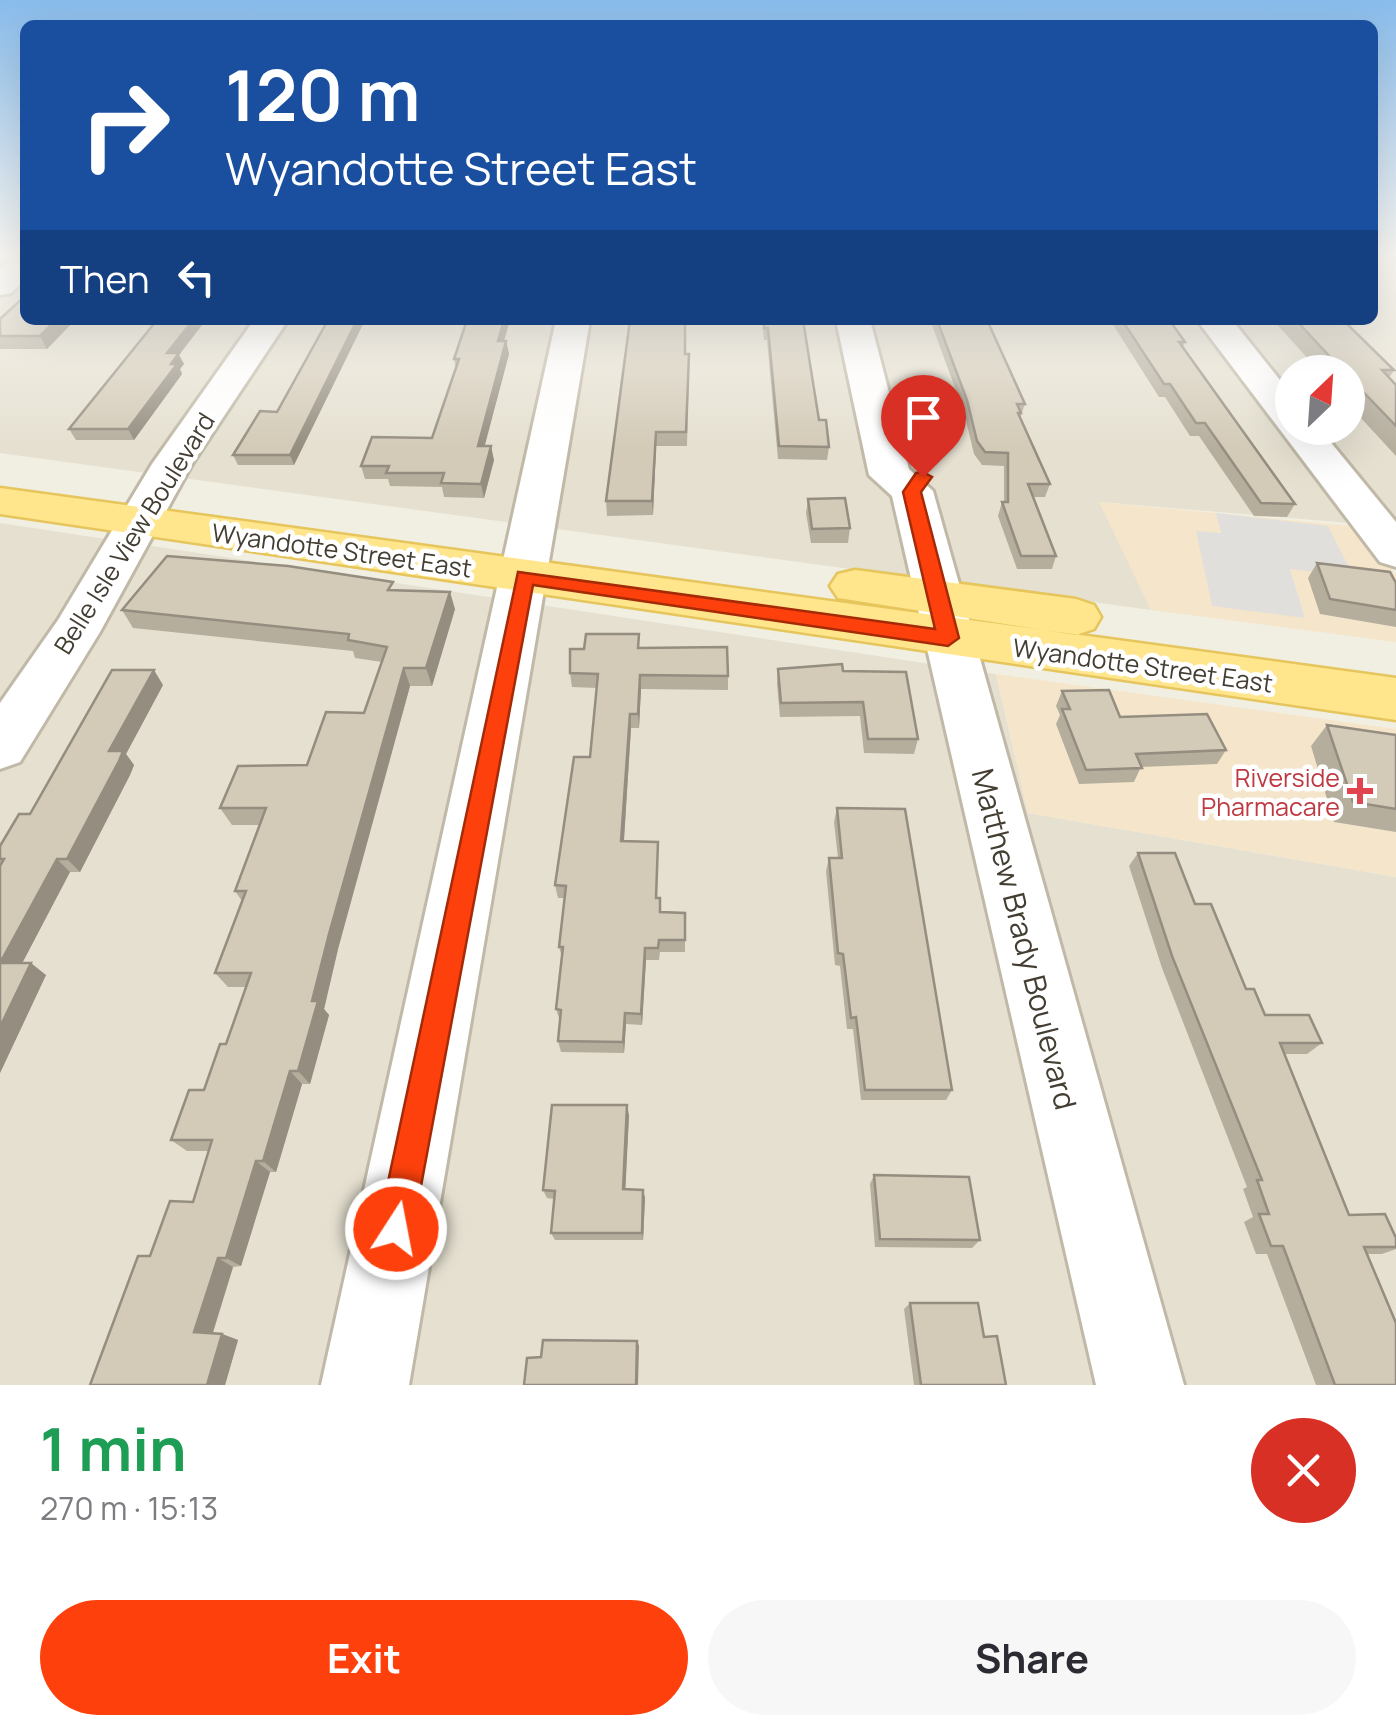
<!DOCTYPE html>
<html lang="en">
<head>
<meta charset="utf-8">
<style>
  :root { --surface:#fff; --page:#f7f7f7; --text:#2b2b33; --muted:#7c7c81; --accent:#fe410c }
  body { margin:0; font-family:Manrope,sans-serif; background:var(--page); color:var(--text); height:100vh; display:flex; flex-direction:column; font-size:38px; white-space:nowrap }
  * { box-sizing:border-box; margin:0 }
  p { font-size:32px; color:var(--muted) }
  .icon { flex:none; width:55px; height:55px; fill:none; stroke:currentColor; stroke-width:2; stroke-linecap:round; stroke-linejoin:round }
  .map { position:relative; height:1385px; overflow:hidden }
  .side { display:flex; flex-direction:column; background:var(--surface); flex:1 }
  .side>* { flex:none }
  .banner { position:absolute; left:20px; top:20px; width:1358px; height:305px; border-radius:15px; box-shadow:0 10px 40px #0002; background:#1a4fa0; color:#fff; overflow:hidden }
  .needle { width:65px; rotate:25deg }
  .tools { position:absolute; left:1275px; top:355px; display:grid; gap:20px }
  .tools a { display:grid; place-items:center; width:90px; height:90px; border-radius:50%; background:var(--surface); box-shadow:0 10px 40px #0002; font-size:50px }
  .pin { position:absolute; display:grid; place-items:center; width:85px; height:85px; color:#fff; margin:-102px -42px; border-radius:50% 50% 50% 0; rotate:-45deg; box-shadow:0 0 10px #0007 }
  .pin .icon { rotate:45deg }
  .me { position:absolute; width:110px; margin:-55px; rotate:11deg; stroke-linejoin:round; filter:drop-shadow(0 0 8px #0008) }
  .turn { display:flex; align-items:center; gap:35px; height:210px; padding:0 40px; font-size:45px }
  .turn .icon { width:130px; height:130px; stroke-width:2.5 }
  .turn b { display:block; font-size:70px; line-height:85px }
  .then { display:flex; align-items:center; height:95px; padding:0 40px; background:#0003; gap:20px; font-size:38px }
  .round { display:grid; place-items:center; flex:none; width:105px; height:105px; border-radius:52px; background:var(--page) }
  .headline { display:flex; align-items:center; justify-content:space-between; height:170px; padding:0 40px }
  h1 { font-size:60px; font-weight:700; line-height:75px; color:#1e9e55 }
  .primary-button { display:flex; gap:20px; margin-top:auto; padding:20px 40px }
  .primary-button a { flex:1; height:115px; border-radius:60px; background:var(--accent); color:#fff; font-size:40px; font-weight:700; line-height:115px; text-align:center }
  .primary-button a+a { background:var(--page); color:var(--text) }
  .map>svg:first-child { display:block }
</style>
</head>
<body>
<div class="map">
<svg width="1396" height="1385" viewBox="0 0 1396 1385">
  <rect width="100%" height="100%" fill="#f1eee2"/>
  <path fill="#e5e0d0" fill-rule="evenodd" d="M0,255h25v65h1347l1,-65h23v272l-296,-25 51,108 -1151,-157zM1292,372h56v56h-56z
    M0,523l996,151 32,139 368,64v508h-1396z"/>
  <path fill="#f5e6cb" d="M1099,502l262,25 35,48v67l-245,-32z
    M996,674l400,55v148l-368,-64z"/>
  <path fill="#e1dfdb" d="M1216,513l112,13 26,51 -64,-8 15,49 -93,-12 -16,-75 25,2z"/>
  <g fill="none" stroke-linecap="round" stroke-linejoin="round">
    <defs>
      <path id="minor" d="M25,255v25l-14,13 -11,2v-26l14,-12z
        M254,320h34l-96,144 -92,168 -80,130 -20,7v-66l58,-83 94,-156z
        M556,320h34l-181,1065h-88z
        M836,320h34l39,149 24,22 251,894h-88l-204,-889 -23,-21z
        M1197,320h35l60,75v33h27l77,94v45l-16,-5z"/>
      <path id="major" d="M0,488l1396,190v42l-1396,-206z
        M855,570l221,29 18,6 7,12 -7,12 -18,6 -238,-37 -8,-12 8,-12z"/>
    </defs>
    <use href="#minor" stroke="#c0b9a7" stroke-width="6"/>
    <use href="#major" stroke="#e5c55c" stroke-width="5"/>
    <use href="#minor" fill="#fff" fill-rule="evenodd"/>
    <use href="#major" fill="#ffe68d" fill-rule="evenodd"/>
  </g>
  <path fill="#b5ae9d" d="M1386,255h10v8z
    M0,319l75,1 -28,29h-47z
    M328,320h37l-71,145h-56l-5,-10 44,-43z
    M467,320h43l-6,21h2l3,13 -25,92 10,14 -10,38 -40,-1 -2,-10 -52,-1 -2,-7h-23l-4,-13 71,-28 24,-69 -2,-10z
    M762,320h41l16,100 10,27 -2,13 -49,-1 -11,-119h-3z
    M930,320h57l38,84 -5,14 30,66 -5,13h-12l23,59 -4,13h-35l-19,-53 4,-14h2v-36l-22,-1 -8,-11 -10,-42z
    M1110,320h62v4l13,18 -2,5 112,157 -8,13 -33,-1 -55,-80h-9l-25,-39h-6z
    M1273,320h70l51,50 -5,8 7,7v71l-48,-52v-32h-28z
    M685,354l4,14 -2,78h-31l-3,69 -46,1 -1,-15z
    M179,355l5,9 -4,5 2,5 -48,66h-58l-7,-11z
    M808,499l42,29 -2,15h-37l-5,-30z
    M1317,563l79,20v44l-76,-13 -12,-36z
    M396,590l59,19 -23,77h-22l-72,263 -14,60 5,6 -19,69h-8l-26,88h-6l-29,94 -8,1 -20,66 9,1 16,6 -13,45h-135l60,-129 43,-54 16,-51h-22l-16,-11 33,-50 22,-46 20,-57h-18l-13,-14 27,-72 -7,-10 25,-66h-28l-12,-17 87,-43 57,-52 18,-51 -27,-4 -2,-7 -220,-23 -11,-18z
    M640,648l88,28v14l-87,-1 -2,39h-8l-7,113 34,1 -1,56 3,15h25v39h-25l-1,8h-13l-4,65 -16,-1 -2,29 -63,-1 -3,-11 2,-20 -4,-12 6,-52 -3,-10 6,-49h-7l-3,-13 35,-128 7,-69 -25,-1 -2,-14z
    M778,669l65,2 75,68 -4,15 -50,-1 -4,-37 -80,1 -3,-33z
    M163,685l-37,69 8,11 -4,10 -50,97h-10l-48,91 24,12 -46,98v-227l30,-32z
    M1062,691l58,26 106,33 -9,14 -76,3 -7,15 -55,2 -23,-60 4,-9 -4,-9z
    M1327,725l69,10v97l-62,-10 -23,-76z
    M837,808l115,282 -6,10h-85l-8,-71h-6l-7,-63 -5,-1 -9,-94 3,-13h9l-4,-36z
    M1138,853l57,51 51,85 19,26 57,28 -15,11h-23l65,161 47,23v11l-14,5h-15l29,131h-80l-49,-131h-11l-12,-32 9,-5 -10,-28 4,-2 -85,-219 -33,-102z
    M629,1115l-4,74 18,1 2,8 -2,42h-88l-4,-7 3,-34 -7,-1 -4,-8z
    M874,1175l106,65 -8,8 -97,-1 -5,-63z
    M910,1303l74,34 22,48h-92l-10,-76z"/>
  <path fill="#948d80" d="M56,320h19l-28,29 -7,-13z
    M193,320h13l-27,35 5,9 -4,5 2,5 -48,66 -6,-11 39,-76z
    M357,320h8l-71,145 -4,-10z
    M504,320h6l-10,34 -2,-13z
    M506,341l3,13 -28,106 -3,-14z
    M656,432v14l-3,69 -1,-14z
    M491,446l3,14 -10,38 -3,-14z
    M450,592l5,17 -23,77 -6,-18z
    M404,668l6,18 -72,263 -14,60 5,6 -19,69 -12,-13 14,-70 17,-67z
    M154,670l9,15 -37,69 8,11 -4,10 -50,97 -13,-13 42,-108z
    M640,675l1,14 -2,39 -1,-14z
    M630,714l1,14 -8,126 -2,-13z
    M57,859l13,13 -54,103 -16,-12z
    M645,948l1,12 -4,65 -1,-11z
    M31,963l15,12 -46,98v-46z
    M625,1013l1,11 -2,29 -1,-11z
    M290,1071l12,13 -26,88 -13,-11z
    M627,1105l2,10 -4,83 -2,-9z
    M256,1161l14,11 -29,94 -15,-8z
    M643,1190l2,8 -2,42 -1,-7z
    M218,1258l15,9 -22,71 -17,-6z
    M222,1334l16,6 -13,45h-18z
    M637,1341l2,5 -1,39h-2z"/>
  <path fill="#d3cab7" stroke="#948d80" stroke-width="2.5" d="M25,296v24h31l-16,16h-40v-17z
    M157,320h36l-26,33h12l-8,11h6l-49,65h-59z
    M328,320h29l-67,135h-57l27,-44 17,1z
    M467,320h37l-6,21h8l-28,105h13l-10,38 -40,-1 3,-10h-58l3,-7h-28l11,-29 60,1 27,-79h-5z
    M630,320h55v34h4l-3,78h-30l-4,69h-46z
    M764,320h39l16,100h7l3,27 -50,-1 -11,-118h-4z
    M937,320h50l38,84h-8l4,9h-3l32,71h-22l28,72h-35l-19,-54h6v-49l-23,-1 -8,-11 -10,-41z
    M1122,320h50l-2,1 15,21h-6l116,162 -34,-1 -56,-80h-9l-26,-39h-6z
    M1296,320h47l51,50h-12l14,15v41l-48,-50v-4h-4z
    M845,498l5,30 -38,1 -4,-30z
    M167,556l121,10 105,16 -5,8 62,2 -24,76h-22l-75,266 -17,67h6l-20,70h-8l-27,90h-7l-30,97h-8l-24,74 28,2 -15,51h-117l48,-129h12l20,-55 23,1 19,-62h-41l18,-50h15l16,-46h6l25,-71h-36l31,-82h-11l31,-83h-46l18,-42 69,-1 19,-53 38,1 23,-66 -39,-7 1,-6 -227,-24z
    M1317,563l73,9 6,11v27l-66,-11z
    M586,634h53l-1,14 89,-1 1,29 -88,-1 -2,39h-8l-9,127 37,1 -2,56h4v14l25,1v27h-26l-1,8h-13l-4,66 -16,-1 -2,29 -65,-1 3,-31 -5,-1 7,-62h-4l7,-61 -11,-1 19,-128h16l8,-83 -28,-1v-24h14z
    M842,664l1,7 63,1 12,67h-50l-5,-37 -82,1 -3,-34z
    M112,670h42l-45,81h14l-4,10 -52,98h-10l-57,104h31l-31,64v-161l4,-7h-4v-13l19,-32h11z
    M1109,690l11,27 87,-3 19,36 -90,4 6,14 -56,2 -24,-61h8l-8,-18z
    M1327,725l69,10v74l-43,-7z
    M837,808l68,1 47,281h-87l-9,-73 -5,1 -8,-64 -5,-1 -9,-95h13z
    M1138,853h37l20,51h16l35,85h8l11,26h44l13,28h-42l69,172 36,-1 11,24v9h-32l32,76v62h-61l-52,-139h-12l-12,-32h10l-12,-34h5l-90,-224z
    M552,1105h75l-4,84 20,1 -1,43h-91l4,-42 -12,-1z
    M874,1175l95,2 11,63 -100,-1z
    M910,1303h68l6,34 13,-1 9,49h-85z
    M543,1340l94,1 -1,44h-112l3,-27 14,-1z"/>
  <linearGradient id="sky" x2="0" y2="1"><stop stop-color="#89bcec"/><stop offset="0.57" stop-color="#f9f7f2"/><stop offset="1" stop-color="#f9f7f2" stop-opacity="0"/></linearGradient>
  <rect width="1396" height="449" fill="url(#sky)"/>
  <path fill="#fe410c" stroke="#a52a08" stroke-width="2.5" d="M923,472l9,5 -11,15 38,146 -11,8 -415,-61 -120,644 -5,12 -12,5 -13,-5 -5,-12 140,-657 417,57 -32,-137 13,-19z"/>
  <path fill="#e0444e" stroke="#fff" stroke-width="4" d="M1355 776h10v10h10v10h-10v10h-10v-10h-10v-10h10z"/>
  <g text-anchor="middle" dominant-baseline="central" stroke-width="9" stroke-linejoin="round" paint-order="stroke">
    <g font-size="25" fill="#433d32" stroke="#fff">
      <text transform="translate(134 533) rotate(-58)">Belle Isle View Boulevard</text>
      <text transform="translate(342 550) rotate(8)">Wyandotte Street East</text>
      <text transform="translate(1143 665) rotate(8)">Wyandotte Street East</text>
    </g>
    <g font-size="25" fill="#be3a42" stroke="#fff" text-anchor="end">
      <text x="1340" y="777">Riverside<tspan x="1340" dy="29">Pharmacare</tspan></text>
    </g>
    <g font-size="30" fill="#433d32" stroke="#fff">
      <text transform="translate(1025 939) rotate(76)">Matthew Brady Boulevard</text>
    </g>
  </g>
</svg>
<div class="tools">
<a><svg class="needle" viewBox="-14 -14 28 28"><path d="M0-13l5 13h-10z" fill="#e53935"/><path d="M0 13l5-13h-10z" fill="#7c7c81"/></svg></a>
</div>
<div class="pin" style="left:923px;top:477px;background:#d93025"><svg class="icon" aria-label="arrive" viewBox="0 0 24 24"><path d="M6 21V4h12l-3 4 3 4H6"/></svg></div>
<svg class="me" style="left:396px;top:1229px" viewBox="-20 -20 40 40"><circle r="17" fill="#fe410c" stroke="#fff" stroke-width="3"/><path d="M0-11L8 9 0 5-8 9z" fill="#fff"/></svg>
<div class="banner">
<div class="turn"><svg class="icon" aria-label="right" viewBox="0 0 24 24"><path d="M7 20v-9h11M14 6l5 5-5 5"/></svg><div><b>120 m</b>Wyandotte Street East</div></div>
<div class="then">Then<svg class="icon" aria-label="left" viewBox="0 0 24 24"><path d="M17 20v-9H6M10 6l-5 5 5 5"/></svg></div>
</div>
</div>
<section class="side">
<div class="headline"><div><h1>1 min</h1><p>270 m · 15:13</p></div><a class="round" style="background:#d93025;color:#fff"><svg class="icon" aria-label="close" viewBox="0 0 24 24"><path d="M6 6l12 12M18 6L6 18"/></svg></a></div>
<div class="primary-button"><a>Exit</a><a>Share</a></div>
</section>
</body>
</html>
